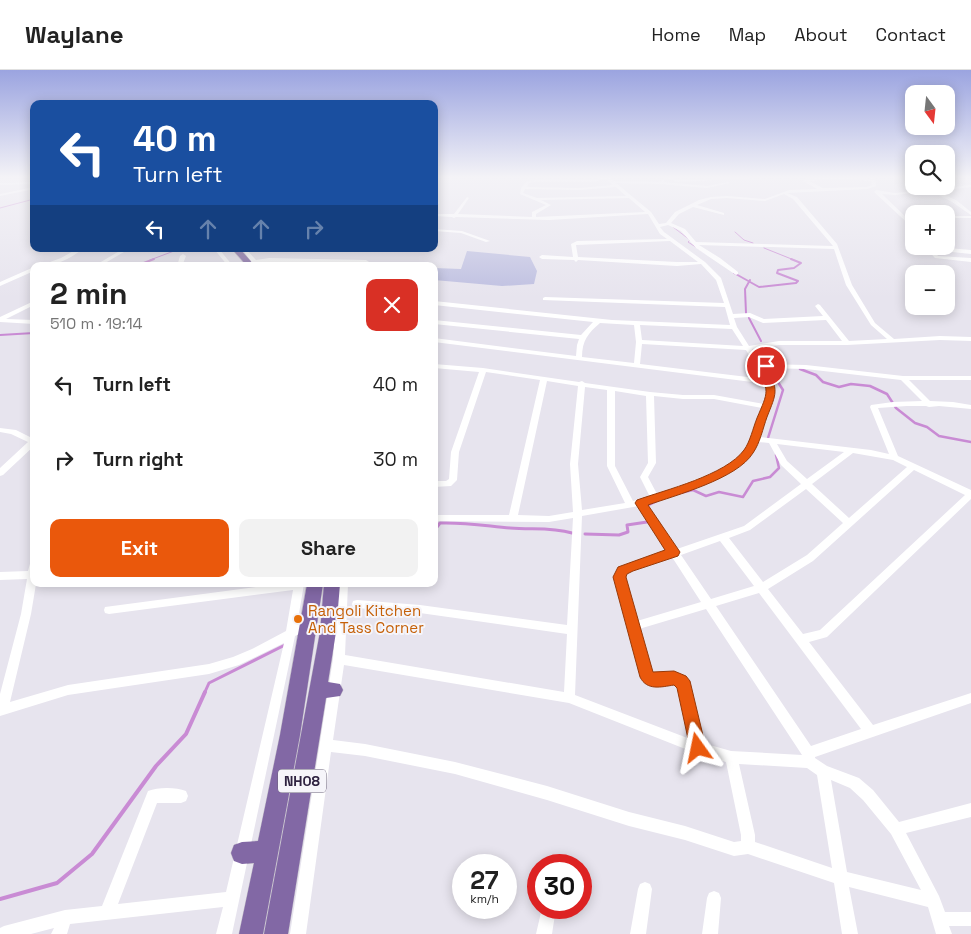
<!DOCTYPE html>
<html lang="en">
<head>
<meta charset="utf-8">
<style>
  :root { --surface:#fff; --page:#f2f2f2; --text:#222; --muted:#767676; --line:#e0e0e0; --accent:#ea580c }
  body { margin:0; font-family:"Space Grotesk",sans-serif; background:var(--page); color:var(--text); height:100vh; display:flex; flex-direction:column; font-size:19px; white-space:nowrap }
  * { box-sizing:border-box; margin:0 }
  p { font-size:16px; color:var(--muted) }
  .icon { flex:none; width:28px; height:28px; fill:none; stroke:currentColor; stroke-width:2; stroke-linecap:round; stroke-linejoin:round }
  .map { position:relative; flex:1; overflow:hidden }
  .details { position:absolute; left:30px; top:192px; width:408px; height:325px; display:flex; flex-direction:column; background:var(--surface); border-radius:10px; box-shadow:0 2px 12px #0003 }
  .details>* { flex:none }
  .top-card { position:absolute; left:30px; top:30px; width:408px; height:152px; border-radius:10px; box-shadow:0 2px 12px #0003; background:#1a4fa0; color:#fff; overflow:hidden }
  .needle { width:32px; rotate:165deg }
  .buttons { position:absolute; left:905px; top:15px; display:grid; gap:10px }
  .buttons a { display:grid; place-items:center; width:50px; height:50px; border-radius:10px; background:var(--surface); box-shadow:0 2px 12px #0003; font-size:25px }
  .speed { position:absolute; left:452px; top:784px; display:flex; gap:10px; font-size:25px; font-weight:700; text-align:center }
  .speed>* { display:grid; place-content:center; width:65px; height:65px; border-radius:50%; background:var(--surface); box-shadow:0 2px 12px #0003; line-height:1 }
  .speed small { font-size:12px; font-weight:400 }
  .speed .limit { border:8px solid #d22; background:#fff; color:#111 }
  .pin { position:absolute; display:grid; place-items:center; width:42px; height:42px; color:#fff; margin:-21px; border:2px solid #fff; border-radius:50%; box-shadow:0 1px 5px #0007 }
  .me { position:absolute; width:55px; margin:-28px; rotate:348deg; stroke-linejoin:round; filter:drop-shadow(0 0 4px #0008) }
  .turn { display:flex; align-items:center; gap:18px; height:105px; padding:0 20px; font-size:22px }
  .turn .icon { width:65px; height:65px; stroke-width:2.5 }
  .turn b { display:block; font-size:35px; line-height:42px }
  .lanes { display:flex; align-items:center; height:48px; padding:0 20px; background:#0003; justify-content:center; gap:25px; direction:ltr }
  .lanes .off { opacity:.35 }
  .round { display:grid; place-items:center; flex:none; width:52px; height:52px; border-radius:10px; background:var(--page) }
  .headline { display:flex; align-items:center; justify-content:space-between; height:85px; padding:0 20px }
  h1 { font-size:30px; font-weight:600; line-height:38px }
  .action { display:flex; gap:10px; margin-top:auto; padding:10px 20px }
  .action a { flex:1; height:58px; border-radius:10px; background:var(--accent); color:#fff; font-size:20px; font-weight:600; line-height:58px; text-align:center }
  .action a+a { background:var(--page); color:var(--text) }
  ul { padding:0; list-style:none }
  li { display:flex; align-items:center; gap:15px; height:75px; padding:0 20px }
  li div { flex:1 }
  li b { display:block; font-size:19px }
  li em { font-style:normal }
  header { display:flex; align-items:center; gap:30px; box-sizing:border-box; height:70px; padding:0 25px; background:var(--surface); border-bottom:1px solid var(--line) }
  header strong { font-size:24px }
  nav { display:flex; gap:28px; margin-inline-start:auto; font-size:18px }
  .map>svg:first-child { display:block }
</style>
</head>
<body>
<header>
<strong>Waylane</strong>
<nav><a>Home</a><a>Map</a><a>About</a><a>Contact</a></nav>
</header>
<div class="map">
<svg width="971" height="864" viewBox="0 0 971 864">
  <rect width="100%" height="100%" fill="#e7e4ee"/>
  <path fill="#bdbee0" d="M467,181l63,6 7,14 -3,13 -32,2 -68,-6v-12l27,1z"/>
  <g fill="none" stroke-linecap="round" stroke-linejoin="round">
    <path stroke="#c98bd4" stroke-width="1" d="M0,138l34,-9
      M673,157l17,13 -2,2 17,11
      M735,162l9,8 9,3
      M764,178l30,12
      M150,190l24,-9 -8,-2"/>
    <path stroke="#c98bd4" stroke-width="2" d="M136,196l18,-7
      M734,203l25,14 37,-4 2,-2 -21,-8 1,-3 16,-2 7,-5 -10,-4
      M746,243l-1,-24 5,-9
      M749,248l12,23
      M0,265l34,-2
      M762,278l4,16"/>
    <path stroke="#c98bd4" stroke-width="2.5" d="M800,299l16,6 7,7 16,5 12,-3 19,2 17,8 9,14 19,15 12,4 12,9 32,6
      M775,305v-4l9,-3
      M768,368l15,-48 -14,-22
      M671,425l22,-5 13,6 13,-4 24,5 10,-16 17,-4 9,-9 -3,-13
      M647,436l12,-6"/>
    <path stroke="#c98bd4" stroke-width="3" d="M434,461l6,-8c24,-1 47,3 70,5 21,2 41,-1 62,5
      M585,464l34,1 9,-3 -1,-7 20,-3
      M204,624l5,-11 76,-38"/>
    <path stroke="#c98bd4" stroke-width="4" d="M0,829l57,-16 35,-29 64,-88 30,-32 19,-42"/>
    <defs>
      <path id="primary" d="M232,179h8l15,17h-8z
        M307,514h16l-23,151 -37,199h-24l15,-71 -12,1 -8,-3 -3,-8 3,-8 8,-3 16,-1 22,-106z
        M324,514h16l-4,48 -8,50 12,2 3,6 -3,6 -14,2 -38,236h-24l56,-302z"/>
    </defs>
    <use href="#primary" stroke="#c5c1ca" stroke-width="1"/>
    <path fill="#fff" fill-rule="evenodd" d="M604,107h5l4,4 45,1 5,-2 2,1 -1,1 43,4 21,-4 2,1 -23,5 -48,-4 -43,-1 35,29 8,12 7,-1 9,-11 24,-12 12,-3 16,-1 38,3 24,-9 28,-1 -14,-8 1,-2 28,-2 39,2v-2h4l1,9 -9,3 -80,4 10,4 40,47 15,41 23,38 19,16 46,-3 31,1v4l-31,-1 -93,5h-68l-27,4 10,15 44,1 97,11h68v4h-62l21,21 23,1 18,3v4l-32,-3 -10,1 -3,-1h-19l-29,2 20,48 73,34v9l-144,138 -18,5 64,83 98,-32v10l-156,54v1l12,8 32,12 14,12 26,32 72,-19v14l-65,16 33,63 6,16h26v14h-22l3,8h-16l-8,-27 -79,-20 9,47h-16l-8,-51 -86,-29 -14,2 -49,-16 -56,-14 -82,-26 -92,-26 -90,-18 -34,-4 -25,182h-16l43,-275 5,-75h10l-3,71 219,37 3,-58 -147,-21 -63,-5 -4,-1 -1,-3 1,-3 4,-1 63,5 147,20 6,-107 -24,4 -115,-1v-6h75l31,-135 -54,-8 -27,80 -2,28 -6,6 -17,1v-6h12l3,-2 2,-27 28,-80 -45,-4v-4l49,4 96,14 3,-1 3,2 65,9 33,3h31l50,9 3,-10v-10l-333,-42v-4l142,18 1,-11 2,-6 -145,-15v-4l147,15 12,-13 -159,-17v-4l178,19 118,5 -5,-18 -182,-7v-2l2,-1 179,6 -8,-23 -15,-16 -24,2 -99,-6 -2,2 -2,-2 -32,-1 -3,-2 3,-2 31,2 -2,-13 6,-3 90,-2 -7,-5 -12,-20 -99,6 -93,-3 -2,1 -2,-1 -18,-1v-2h20l13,-17 2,1 -11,16 74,3v-5l14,-7 -26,-11 1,-6 6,-7 8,-1h58zM606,109l7,6 -34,3 -52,-1 2,-4 6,-1h58zM838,109l33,2 1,4 -5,2 -44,1 -14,-7zM616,117l10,9 -89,2 -14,-5 2,-4 54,1zM784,124l9,5 40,47 -137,-4 -11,-13 -14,-6 8,-9 14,-7 31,8v-2l-27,-8 14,-6 16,-1 38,3zM629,128l16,14 -109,5v-3l15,-9 -10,-5zM668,155l13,6 15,17 40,27 2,-1v-2l-18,-14 -21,-13 135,4 12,36 25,40 16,14 -38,2 -29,-36 -2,-1 -3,2 8,10 -59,3 -14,-6 -17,1 -12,-36 -16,-16 -41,-30 -4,-5zM670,171l28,21h-21l-99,-5 -2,-12zM749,247l14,6 63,-3 16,21h-63l-30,5 -12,-19 -3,-9zM600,253l34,2 2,17 -2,21 -52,-6c0,-16 6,-24 18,-34zM640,255l92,4 11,17 -101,-6zM642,274l104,6 9,15v1l10,13 -125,-15zM764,298l42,1 95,11 21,21 -29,1 -22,3 -1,2 19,47 -18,-4 -111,-13 15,-43 -2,-12zM547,311l31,5 -8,78 3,48 -24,4 -31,-1zM585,317l22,3v76l18,37 -43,7 -4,-46zM615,321l31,5 2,67 -8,14 10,20 -17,4 -18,-35zM654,326l29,3h31l48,9 -16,43 -23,18 -66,25 -9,-17 8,-14zM758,372l11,1 12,22 20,19 -57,42 -67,23 -31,-45 12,-3 71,-28 23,-19zM777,374l67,8 -37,27 -20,-18zM853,383l40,7 14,7 -58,51 -37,-34zM914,400l51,25 -145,135 -17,4 -35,-45 45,-28zM806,419l37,34 -36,32 -44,27 -34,-44 21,-8zM639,436l29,45 -49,17 -4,9 12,50 14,49c12,16 27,2 38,12l11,51 -115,-44 7,-179zM720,471l34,45 -43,13 -30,-44zM672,487l29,45 -64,19 -12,-44 1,-3zM759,523l102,136 -50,17 -95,-140zM706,539l96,146 -71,-4 -28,-8 -15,-62c-10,-9 -21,-6 -33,-7l-5,-4 -11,-41zM344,595l225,38 129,51 28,8 15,73v6l-7,1 -49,-16 -56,-14 -82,-26 -92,-24 -90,-18 -32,-4zM739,694l68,4 10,7 15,93 -77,-26v-7zM831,710l19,8 13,12 28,34 30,56 -74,-18z
      M662,107h7l9,3 96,-3 -96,5z
      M890,107h24v2l-22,-1z
      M34,112v2l-34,1v-2z
      M971,115v2l-35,4 20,9 15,12v3l-19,-13 -21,-11 -36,4 -13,-1 32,31v4l-40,-37 2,-2 19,3z
      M34,117v2l-34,7v-2z
      M434,123l2,1 3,10 -4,-1z
      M946,146h25v2h-25z
      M434,159l28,2 28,10 -4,1 -25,-9 -27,-2z
      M924,176l47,4v4l-38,-4 5,6 33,2v4l-36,-4z
      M77,179h6c-12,9 -29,18 -44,17l22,-8z
      M123,179h6l-29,17h-6z
      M214,179h5l14,17h-5z
      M242,179h4l10,11 13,-2 97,2 3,2 -3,2 -97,-2 -11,1v2l-2,1 -3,-2h-7v-2l5,-1z
      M183,184l3,2 -4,10h-5l3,-10z
      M34,197v4l-34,15v-4z
      M34,231v4l-28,14 28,1v4l-34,-2v-5z
      M0,358l16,2 18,9v7l-31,29 -3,1v-8l28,-26 -17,-8 -11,-2z
      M34,489v25h2l-5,30 -21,88 58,-17 141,-21 24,-7 19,-8 34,-18 7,-41 -184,24 -4,-1 -1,-3 1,-3 173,-23h26l-7,41 12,-5 4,1 1,3 -1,3 -18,9 -63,298h-16l7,-27 -153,17 -3,10h-16l3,-6 -23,6h-31v-6l4,-2 61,-16 37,-4 46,-115c10,-4 28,-4 38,0l2,5 -2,5 -5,2h-24l-39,101 108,-12 58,-249 -45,22 -30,9 -141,21 -68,21v-22l21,-80 6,-35 -27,1v-8l28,-1 3,-11z
      M645,812l5,2 2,5 -6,45h-16l8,-45 2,-5z
      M714,821l5,2 2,5 -3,36h-16l5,-36 2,-5z
      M542,838h14l-4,26h-16z"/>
    <use href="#primary" fill="#8268a5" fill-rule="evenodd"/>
  </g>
  <linearGradient id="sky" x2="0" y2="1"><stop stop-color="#9ba4e0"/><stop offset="0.47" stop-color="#f4f3f7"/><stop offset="1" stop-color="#f4f3f7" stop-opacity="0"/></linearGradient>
  <rect width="971" height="228" fill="url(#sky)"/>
  <path fill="#ea580c" stroke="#983908" d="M758,293h8l4,3 -5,2c15,21 11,26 2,49 -4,11 -7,26 -14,36 -16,26 -77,42 -105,52l32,47 -2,4 -45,15 -6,3 -1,3 27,95 21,-1 12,5 4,5 16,67 -2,5 -6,3 -6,-3 -2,-5 -13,-60 -3,-3c-13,2 -27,6 -34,-8l-27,-100 5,-10 47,-17 -30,-47 2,-3c28,-10 89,-25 107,-50 6,-8 9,-22 13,-32 11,-26 14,-28 -3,-52z"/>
  <circle fill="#e8710a" stroke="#f6f5fa" stroke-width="2" cx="298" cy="549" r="5"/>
  <g text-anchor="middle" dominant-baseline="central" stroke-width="4" stroke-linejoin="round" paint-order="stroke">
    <rect fill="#f6f5fa" stroke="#6b6278" stroke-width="1" x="278" y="699.5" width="48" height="23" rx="4"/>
    <g font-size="14" font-weight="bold" fill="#2f2341">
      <text x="302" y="711">NH08</text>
    </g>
    <g font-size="15" fill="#c56008" stroke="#f6f5fa" text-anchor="start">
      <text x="308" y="540">Rangoli Kitchen<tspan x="308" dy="17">And Tass Corner</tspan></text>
    </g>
  </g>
</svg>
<div class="buttons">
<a><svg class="needle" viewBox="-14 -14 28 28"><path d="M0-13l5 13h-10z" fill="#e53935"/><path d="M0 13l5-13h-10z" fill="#767676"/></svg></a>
<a><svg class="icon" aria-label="search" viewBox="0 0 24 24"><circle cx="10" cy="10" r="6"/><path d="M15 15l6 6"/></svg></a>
<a>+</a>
<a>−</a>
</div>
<div class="speed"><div>27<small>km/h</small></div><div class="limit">30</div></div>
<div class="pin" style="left:766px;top:296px;background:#d93025"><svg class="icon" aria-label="arrive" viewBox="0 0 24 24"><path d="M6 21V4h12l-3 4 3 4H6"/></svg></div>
<svg class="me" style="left:698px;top:678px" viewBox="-20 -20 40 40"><path d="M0-17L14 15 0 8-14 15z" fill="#ea580c" stroke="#fff" stroke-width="4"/></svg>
<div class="top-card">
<div class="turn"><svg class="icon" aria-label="left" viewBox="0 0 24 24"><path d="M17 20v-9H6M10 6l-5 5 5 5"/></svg><div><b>40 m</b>Turn left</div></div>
<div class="lanes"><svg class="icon" aria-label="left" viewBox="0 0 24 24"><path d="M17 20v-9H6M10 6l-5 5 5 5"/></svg><svg class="icon off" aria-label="ahead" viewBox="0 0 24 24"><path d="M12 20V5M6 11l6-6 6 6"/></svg><svg class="icon off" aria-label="ahead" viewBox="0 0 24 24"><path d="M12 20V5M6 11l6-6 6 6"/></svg><svg class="icon off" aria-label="right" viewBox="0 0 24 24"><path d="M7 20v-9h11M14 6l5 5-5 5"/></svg></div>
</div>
<section class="details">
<div class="headline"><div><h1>2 min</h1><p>510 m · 19:14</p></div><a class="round" style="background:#d93025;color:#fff"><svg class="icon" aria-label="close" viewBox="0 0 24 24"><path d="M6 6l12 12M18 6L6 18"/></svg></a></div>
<ul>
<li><svg class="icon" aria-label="left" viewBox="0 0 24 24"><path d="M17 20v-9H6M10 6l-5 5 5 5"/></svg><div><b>Turn left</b></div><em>40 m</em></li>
<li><svg class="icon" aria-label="right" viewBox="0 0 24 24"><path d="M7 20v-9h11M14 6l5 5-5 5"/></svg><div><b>Turn right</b></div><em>30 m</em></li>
</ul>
<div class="action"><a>Exit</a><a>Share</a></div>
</section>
</div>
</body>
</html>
